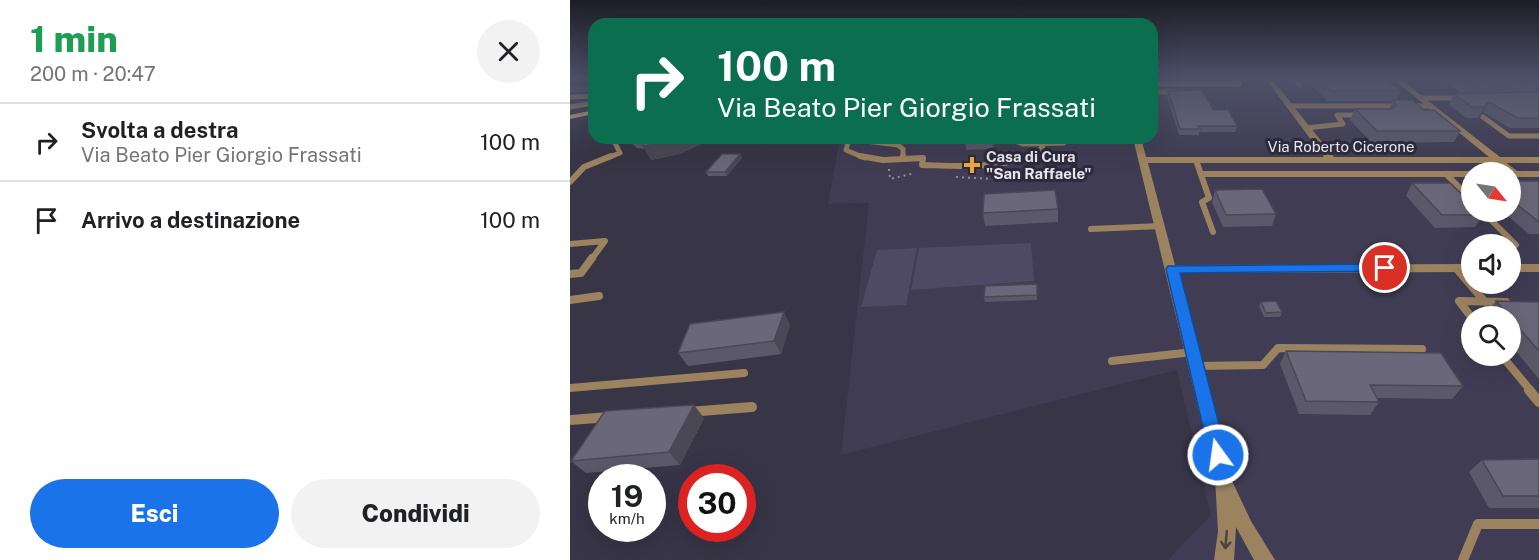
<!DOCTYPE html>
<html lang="it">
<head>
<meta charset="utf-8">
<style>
  :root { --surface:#fff; --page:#f2f2f2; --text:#202124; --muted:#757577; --line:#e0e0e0; --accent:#1a73e8 }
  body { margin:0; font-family:"Public Sans",sans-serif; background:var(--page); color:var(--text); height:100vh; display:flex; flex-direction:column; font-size:22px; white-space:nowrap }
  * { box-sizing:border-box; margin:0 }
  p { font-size:20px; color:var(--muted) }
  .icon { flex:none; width:33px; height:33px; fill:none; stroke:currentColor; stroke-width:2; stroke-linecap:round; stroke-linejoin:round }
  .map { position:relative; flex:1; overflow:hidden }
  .panel { display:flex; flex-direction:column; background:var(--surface); width:570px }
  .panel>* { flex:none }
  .top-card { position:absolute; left:18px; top:18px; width:570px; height:126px; border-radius:18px; box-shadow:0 6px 24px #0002; background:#0b6e4f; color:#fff; overflow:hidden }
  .needle { width:39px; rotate:120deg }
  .buttons { position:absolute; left:891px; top:162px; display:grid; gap:12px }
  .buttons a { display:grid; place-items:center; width:60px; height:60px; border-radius:50%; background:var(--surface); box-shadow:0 6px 24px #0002; font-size:30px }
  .speed { position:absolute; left:18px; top:464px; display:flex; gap:12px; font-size:30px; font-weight:700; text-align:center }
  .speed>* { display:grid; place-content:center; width:78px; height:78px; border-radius:50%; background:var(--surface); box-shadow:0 6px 24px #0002; line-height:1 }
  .speed small { font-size:15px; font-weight:400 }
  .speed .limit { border:9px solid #d22; background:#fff; color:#111 }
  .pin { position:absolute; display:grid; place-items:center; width:51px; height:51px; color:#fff; margin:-26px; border:3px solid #fff; border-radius:50%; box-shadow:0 2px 6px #0007 }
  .me { position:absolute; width:66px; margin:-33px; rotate:346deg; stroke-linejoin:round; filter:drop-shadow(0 0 4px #0008) }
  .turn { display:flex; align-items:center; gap:21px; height:126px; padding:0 30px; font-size:27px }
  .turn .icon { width:78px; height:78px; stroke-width:2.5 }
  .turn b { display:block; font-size:42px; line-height:51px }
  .round { display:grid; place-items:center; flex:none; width:63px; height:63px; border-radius:32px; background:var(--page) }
  .summary { display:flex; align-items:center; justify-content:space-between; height:102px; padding:0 30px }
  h1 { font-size:36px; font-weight:800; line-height:45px; color:#1e9e55 }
  .action { display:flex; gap:12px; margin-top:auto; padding:12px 30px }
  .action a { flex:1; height:69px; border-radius:36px; background:var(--accent); color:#fff; font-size:24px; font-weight:800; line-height:69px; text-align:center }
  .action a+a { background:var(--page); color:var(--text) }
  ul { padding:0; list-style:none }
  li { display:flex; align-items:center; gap:18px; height:78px; padding:0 30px; border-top:2px solid var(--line) }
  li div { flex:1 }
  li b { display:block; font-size:22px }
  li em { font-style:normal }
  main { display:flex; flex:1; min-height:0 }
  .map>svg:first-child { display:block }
</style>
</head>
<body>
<main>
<section class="panel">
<div class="summary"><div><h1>1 min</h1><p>200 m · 20:47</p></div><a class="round"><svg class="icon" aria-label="close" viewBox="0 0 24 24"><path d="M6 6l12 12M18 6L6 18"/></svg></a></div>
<ul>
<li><svg class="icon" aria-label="right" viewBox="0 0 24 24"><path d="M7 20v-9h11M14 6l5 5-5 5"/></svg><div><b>Svolta a destra</b><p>Via Beato Pier Giorgio Frassati</p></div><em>100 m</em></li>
<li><svg class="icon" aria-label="arrive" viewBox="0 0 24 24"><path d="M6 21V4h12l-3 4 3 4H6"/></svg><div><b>Arrivo a destinazione</b></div><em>100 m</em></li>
</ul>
<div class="action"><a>Esci</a><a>Condividi</a></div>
</section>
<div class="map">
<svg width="969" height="560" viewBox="0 0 969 560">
  <rect width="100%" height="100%" fill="#373546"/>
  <path fill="#403c53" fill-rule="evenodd" d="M582,78h387v482h-371l43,-45 -34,-145 -336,85 28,-252 -41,1 12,-66h312zM902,172h38v40h-38zM902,244h38v40h-38zM902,316h38v40h-38z"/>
  <path fill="#4e4965" d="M461,243l3,38 -123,9 8,-42z
    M347,248l-11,57 -45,2 16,-57z"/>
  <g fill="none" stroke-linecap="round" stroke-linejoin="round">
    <path stroke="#918f9d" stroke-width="2" stroke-dasharray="2 4" stroke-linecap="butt" d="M319,169l1,10 25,-6
      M386,177l38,2 40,-5 -3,-8"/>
    <path stroke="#9c8360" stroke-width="5" d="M725,78l5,7
      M582,84h87l-4,-6
      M582,92h25
      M0,97l24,-1
      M851,98h41
      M719,106h141
      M0,107l24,-4
      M913,117l26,19h30
      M736,128l37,-4 -6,-9h25
      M279,138l-3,12 19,8
      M438,138l15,6 41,-1
      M279,139l49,6 5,4v9
      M37,158l13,-5 -5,-10 4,-5
      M456,158l15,-9 6,-11"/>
    <path stroke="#9c8360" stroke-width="6" d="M290,156l23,4 40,-2 -1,7c36,1 74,4 108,-9
      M333,156v3
      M626,160l13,38 -7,4 11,30
      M928,160l18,14
      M631,174h271
      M876,174l26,26
      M940,174h29
      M0,182l14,-15 27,-11
      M913,212l33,33
      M521,229l70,-3
      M0,244l35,-3 -14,19"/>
    <path stroke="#9c8360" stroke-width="8" d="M886,268l29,34
      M0,274l11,-1 11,-15
      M0,300l29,-4
      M902,318l-13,-17 47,1
      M932,356l29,35
      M542,361l81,-9
      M626,366l67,-1 15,-17 144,1
      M0,388l174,-15"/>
    <path stroke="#9c8360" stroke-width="10" d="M959,390l10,12
      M118,412l64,-5
      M0,420l40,-3
      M893,560l15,-36h61"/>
    <path fill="#9c8360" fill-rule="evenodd" d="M695,78h6l63,79h155l-97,-79h7l101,79h39v6h-391l27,102 297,-1v8l-295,1 55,208 19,40 24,39h-21l-18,-33 -2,33h-20l4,-29 -3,-53 -82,-340h8l5,19h178z
      M940,264h29v8h-29z"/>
    <path fill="#d5ad75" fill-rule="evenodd" d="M24,110v4l-24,5v-4z"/>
  </g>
  <path fill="#5b5969" d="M589,78h65l-1,1h-64z
    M730,78h85l15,13 -4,9 28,10 36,21 -6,11 -82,1 -22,-23 5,-11h34l4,-8h-66l-17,-18h-6z
    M870,78h99v50h-29l-27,-16 -5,6h-12l-17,-13 5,-11 63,-2 -56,1z
    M22,86l2,5 -24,2v-6z
    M598,91l45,19 24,16 -2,6h-36v3h-20l-12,-38z
    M57,138h87l-34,16 -29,6 -6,-11 -8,-1 -8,-7z
    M395,138h30l-2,11 -27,1z
    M170,154l2,4 -15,18h-19l-2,-4z
    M940,181h29v53h-10l-26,-22h7z
    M842,183l71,32 -8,12 -40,1 -29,-32z
    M645,190l61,24 -4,12 -49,1 -11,-25z
    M488,209v13l-73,4 -2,-13z
    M467,284v16l-52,2 -1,-5z
    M926,301l43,1v77l-29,-35v-28h-23l-1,-2z
    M691,302l21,10 -2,5h-16l-5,-11z
    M220,325l-9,29 -93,12 -10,-13z
    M716,351l177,35 -11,13 -75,-1 2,4 -9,13 -71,-1 -19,-50z
    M134,418l-24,47 -94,8 -15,-12z
    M969,459v49h-50l-20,-36 13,-12z"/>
  <path fill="#4a4855" d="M919,102l-6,10 -5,6 6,-11z
    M109,138h35l-34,16 -29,6 -8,-14z
    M422,138h3l-2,11z
    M170,154l2,4 -15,18 -2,-4z
    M214,312l6,13 -9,29 -7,-13z
    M124,405l10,13 -24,47 -11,-13z"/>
  <path fill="#6a677a" stroke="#4a4855" stroke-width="1.5" d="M748,78h67l15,13h-69z
    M889,78h80v7l-4,-3 -69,1z
    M632,90l11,20h15l9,16h-39l2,3h-20l-12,-38z
    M969,90v28h-22l-28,-16 -5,5h-12l-18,-13 81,-2z
    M823,100h19l12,10h10l26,21h-83l-22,-22h36l5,-4z
    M75,138h34l-6,3 -30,5z
    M152,154h18l-15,18h-19z
    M940,181h29v41l-29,-23z
    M842,183h38l22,21v8h7l4,3h-41z
    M692,189l14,25 -50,1 -11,-25z
    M485,190l3,19 -75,4 1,-19z
    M467,284v11l-53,2 1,-11z
    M706,301l6,11 -16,1 -5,-11z
    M926,301l43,1v49l-29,-33v-2h-1z
    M214,312l-10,29 -96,12 12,-29z
    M716,351l155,2 22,33 -93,-1 9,17 -73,-1z
    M124,405l-25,47 -98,9 34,-50z
    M969,459v37h-36l-21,-36z"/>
  <defs><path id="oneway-shaft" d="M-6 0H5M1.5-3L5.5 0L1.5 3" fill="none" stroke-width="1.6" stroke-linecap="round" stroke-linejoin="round" transform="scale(1.5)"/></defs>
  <use stroke="#494144" href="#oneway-shaft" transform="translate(656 540) rotate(95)"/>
  <linearGradient id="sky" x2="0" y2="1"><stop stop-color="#1e1d26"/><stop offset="0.5" stop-color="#4d5168"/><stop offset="1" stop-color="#4d5168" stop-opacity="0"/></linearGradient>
  <rect width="969" height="156" fill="url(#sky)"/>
  <path fill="#1a73e8" stroke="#114b97" stroke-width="1.5" d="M815,264l7,4 -2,3 -210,2 47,182 -3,6 -6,3 -7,-3 -45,-192 2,-3z"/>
  <path fill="#eda83b" stroke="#2d2b3b" stroke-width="2" d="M399 156h6v6h6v6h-6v6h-6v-6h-6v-6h6z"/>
  <g text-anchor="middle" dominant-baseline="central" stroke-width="6" stroke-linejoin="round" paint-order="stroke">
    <g font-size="15" fill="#e9e7f2" stroke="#2d2b3b">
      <text x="771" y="146">Via Roberto Cicerone</text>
    </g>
    <g font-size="15" font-weight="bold" fill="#e9e7f2" stroke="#2d2b3b" text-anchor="start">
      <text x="416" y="156">Casa di Cura<tspan x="416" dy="17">"San Raffaele"</tspan></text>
    </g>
  </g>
</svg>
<div class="buttons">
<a><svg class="needle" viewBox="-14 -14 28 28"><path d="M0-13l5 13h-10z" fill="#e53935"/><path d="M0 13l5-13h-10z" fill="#757577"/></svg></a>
<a><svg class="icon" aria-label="sound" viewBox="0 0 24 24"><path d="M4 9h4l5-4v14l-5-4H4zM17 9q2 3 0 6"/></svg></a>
<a><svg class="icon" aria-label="search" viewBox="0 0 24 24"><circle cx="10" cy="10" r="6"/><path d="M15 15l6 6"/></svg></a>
</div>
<div class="speed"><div>19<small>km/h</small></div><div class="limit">30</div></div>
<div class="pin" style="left:815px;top:268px;background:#d93025"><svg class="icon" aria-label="arrive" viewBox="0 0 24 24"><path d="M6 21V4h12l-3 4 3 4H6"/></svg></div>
<svg class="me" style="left:648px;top:455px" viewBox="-20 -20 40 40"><circle r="17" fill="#1a73e8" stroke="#fff" stroke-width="3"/><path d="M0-11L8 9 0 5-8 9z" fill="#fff"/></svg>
<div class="top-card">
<div class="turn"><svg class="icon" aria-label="right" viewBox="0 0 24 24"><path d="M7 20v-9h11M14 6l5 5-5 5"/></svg><div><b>100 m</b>Via Beato Pier Giorgio Frassati</div></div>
</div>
</div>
</main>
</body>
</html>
